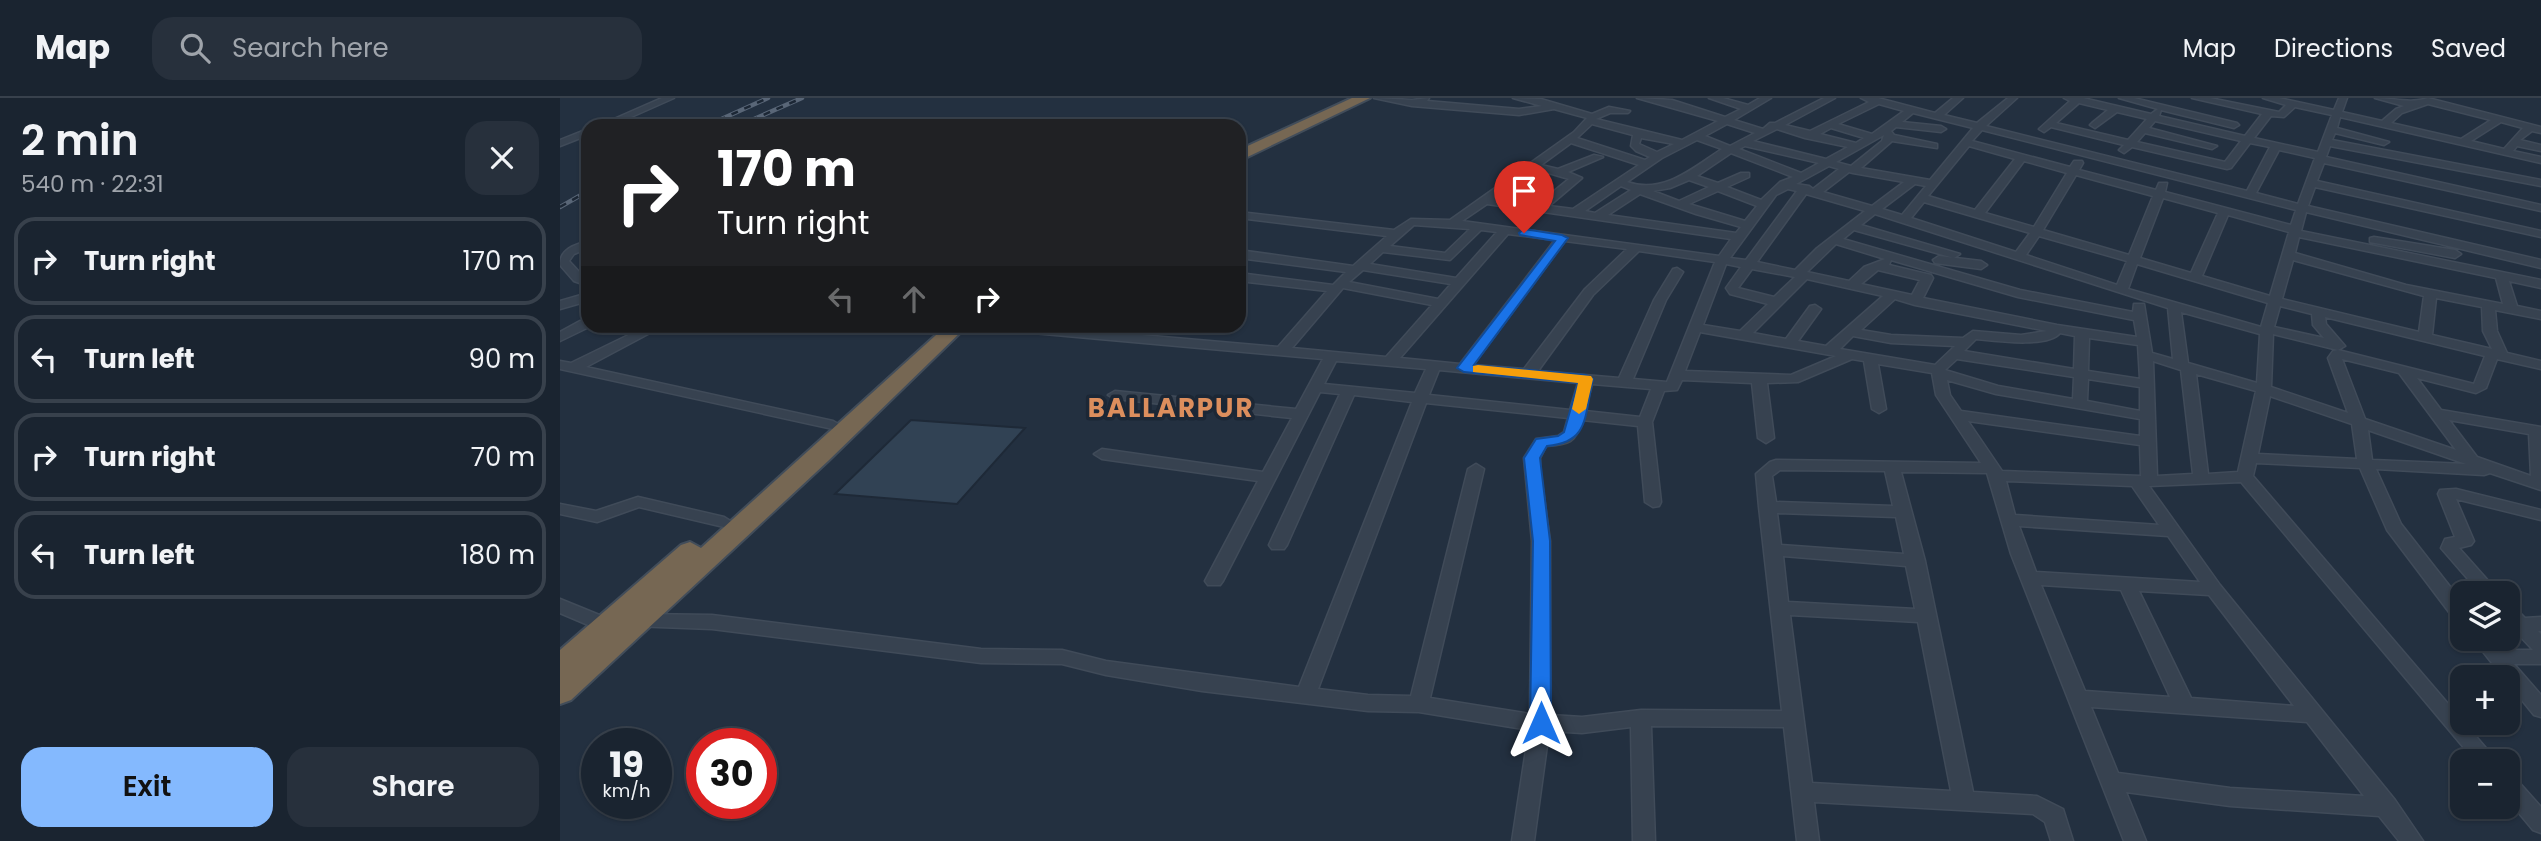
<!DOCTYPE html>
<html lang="en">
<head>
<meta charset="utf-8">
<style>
  :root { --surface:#1a2430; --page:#27303c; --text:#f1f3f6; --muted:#9fa4ab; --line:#38414c; --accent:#84b9fe }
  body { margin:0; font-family:Poppins,sans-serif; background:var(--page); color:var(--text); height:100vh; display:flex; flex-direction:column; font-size:26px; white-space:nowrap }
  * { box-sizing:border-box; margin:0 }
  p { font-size:23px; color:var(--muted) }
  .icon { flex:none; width:38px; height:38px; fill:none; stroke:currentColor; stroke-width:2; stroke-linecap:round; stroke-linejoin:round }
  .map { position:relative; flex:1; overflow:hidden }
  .details { display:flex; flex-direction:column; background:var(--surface); width:560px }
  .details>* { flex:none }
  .guide { position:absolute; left:21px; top:21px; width:665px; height:214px; border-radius:21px; box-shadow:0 2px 5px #0004,0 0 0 2px var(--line); background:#202124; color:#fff; overflow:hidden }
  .controls { position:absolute; left:1890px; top:483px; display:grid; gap:14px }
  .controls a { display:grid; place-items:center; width:70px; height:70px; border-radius:14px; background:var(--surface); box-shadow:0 2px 5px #0004,0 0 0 2px var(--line); font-size:35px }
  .speed { position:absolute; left:21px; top:630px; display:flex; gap:14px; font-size:35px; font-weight:700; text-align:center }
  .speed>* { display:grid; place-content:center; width:91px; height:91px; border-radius:50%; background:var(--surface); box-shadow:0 2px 5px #0004,0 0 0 2px var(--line); line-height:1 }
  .speed small { font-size:18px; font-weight:400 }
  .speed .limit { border:10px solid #d22; background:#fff; color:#111 }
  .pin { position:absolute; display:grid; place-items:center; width:60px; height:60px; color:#fff; margin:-72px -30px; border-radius:50% 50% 50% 0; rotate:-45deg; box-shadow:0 0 7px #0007 }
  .pin .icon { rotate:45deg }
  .me { position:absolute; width:77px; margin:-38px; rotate:0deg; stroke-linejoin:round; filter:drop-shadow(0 0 5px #0008) }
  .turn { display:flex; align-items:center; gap:24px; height:147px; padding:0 21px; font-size:32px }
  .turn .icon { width:91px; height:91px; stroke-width:2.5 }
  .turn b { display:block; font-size:49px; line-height:60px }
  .lanes { display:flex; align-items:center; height:66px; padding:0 21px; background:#0003; justify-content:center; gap:35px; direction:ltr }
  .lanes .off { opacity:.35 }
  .round { display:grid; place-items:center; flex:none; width:74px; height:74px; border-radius:21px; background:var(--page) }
  .overview { display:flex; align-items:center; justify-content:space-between; height:119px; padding:0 21px }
  h1 { font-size:42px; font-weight:600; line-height:52px }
  .action { display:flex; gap:14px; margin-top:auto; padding:14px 21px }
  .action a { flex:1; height:80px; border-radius:21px; background:var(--accent); color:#111; font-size:28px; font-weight:600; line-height:80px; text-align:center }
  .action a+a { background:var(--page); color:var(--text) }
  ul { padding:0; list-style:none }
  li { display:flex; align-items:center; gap:21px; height:88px; margin:0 14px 10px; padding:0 7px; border:4px solid var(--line); border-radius:21px }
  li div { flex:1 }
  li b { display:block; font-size:26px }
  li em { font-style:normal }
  header { display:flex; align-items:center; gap:42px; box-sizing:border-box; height:98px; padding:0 35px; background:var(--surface); border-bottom:2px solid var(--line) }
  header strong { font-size:33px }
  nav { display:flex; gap:38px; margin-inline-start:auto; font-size:24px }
  .search { width:490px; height:63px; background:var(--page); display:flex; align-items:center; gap:18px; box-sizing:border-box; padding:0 24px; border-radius:21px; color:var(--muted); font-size:26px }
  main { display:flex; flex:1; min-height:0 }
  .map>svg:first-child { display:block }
</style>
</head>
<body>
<header>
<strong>Map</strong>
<div class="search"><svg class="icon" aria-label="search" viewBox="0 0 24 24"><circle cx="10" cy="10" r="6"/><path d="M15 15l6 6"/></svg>Search here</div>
<nav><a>Map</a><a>Directions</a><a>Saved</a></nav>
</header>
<main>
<section class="details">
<div class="overview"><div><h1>2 min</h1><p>540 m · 22:31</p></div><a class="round"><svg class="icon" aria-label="close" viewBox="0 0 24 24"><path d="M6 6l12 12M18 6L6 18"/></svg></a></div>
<ul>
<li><svg class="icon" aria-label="right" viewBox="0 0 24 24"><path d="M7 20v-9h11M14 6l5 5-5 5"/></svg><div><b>Turn right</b></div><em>170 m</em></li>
<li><svg class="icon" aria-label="left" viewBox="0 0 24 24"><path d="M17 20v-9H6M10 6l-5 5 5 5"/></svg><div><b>Turn left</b></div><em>90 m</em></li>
<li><svg class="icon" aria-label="right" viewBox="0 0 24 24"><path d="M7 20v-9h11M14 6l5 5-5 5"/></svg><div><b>Turn right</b></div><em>70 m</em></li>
<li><svg class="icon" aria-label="left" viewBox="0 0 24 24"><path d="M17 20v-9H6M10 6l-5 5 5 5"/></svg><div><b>Turn left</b></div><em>180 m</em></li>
</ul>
<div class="action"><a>Exit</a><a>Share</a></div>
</section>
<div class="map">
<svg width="1981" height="743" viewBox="0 0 1981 743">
  <rect width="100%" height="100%" fill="#233040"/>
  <path fill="#314254" stroke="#1e2937" stroke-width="2" d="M351,322l114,8 -68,76 -122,-10z"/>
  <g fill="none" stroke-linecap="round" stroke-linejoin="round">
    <defs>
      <path id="minor" d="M102,0h12l-63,28h-13z
        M814,0l38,2 17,-2 -2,3 92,8 23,-3 -29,-8 28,1 51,15 17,-7 21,4 -2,2h-18l-14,6 86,21 36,-19 -81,-23 35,2 53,17 16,-8 -32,-11h14l25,7 12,-7h11l-37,22 29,9 7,-6h5l49,-25h11l-50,27 25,6 59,-29 -8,-4h17l57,15 18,-15h10l-19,17 33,8 31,-25h9l-31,28 261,65 23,-44 -20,-4 -19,25 -4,1 -95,-22 -8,6 -5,-3 5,-5 -73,-18 -7,5 -5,-3 31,-28 -6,-3h19l68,16 7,-5 -39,-11h15l103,25 2,2 -5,3 -73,-18 -2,6 86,20 17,-22 -70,-16h18l69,14 7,-7 -23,-7h16l55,12 5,-12h8l-5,14 40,9 14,-12 8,-3 -29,-8c19,0 35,6 53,0l113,29v6l-9,-2 -12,9 21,5v6l-24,-5 -4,5 28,6v6l-201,-46 -3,11 52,14 -5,3 -49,-12 -3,7 209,40v6l-211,-40 -4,11 215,48v6l-217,-48 -7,18 224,50v6l-226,-50 -7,19 233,54v8l-235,-56 -5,19 240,49v8l-32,-7 8,25 24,5v8l-46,-9 2,21 10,22 34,8v8l-44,-10 -11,29 -10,5 -59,-15 24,32 100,17v63l-51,-17 -6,2 -108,-6 25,55 61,78v20l-7,-2 -68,-90 -27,-62 -104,-5 -3,13 244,285h-22l-234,-279 -92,4 71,99 175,215 28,41h-24l-20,-25 -149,-10 -104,-14 20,49h-22l-113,-287 -24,-81 -86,-1 24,89 48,231 64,4 26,13 10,32h-22l-6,-19 -12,-8 -219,-12 5,39h-22l-13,-114 -133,-1 4,115h-22l-2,-114 -49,6 -33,-2 -15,110h-22l17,-111 -110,-18 -51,-1 -166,-20 -96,-16 -44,-11 -81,-1 -269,-34 -80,-3 -2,-5 2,-5 7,-2 73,1 269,34 81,1 44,11 193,26 113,-285 -58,-7 -67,150 -3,4h-12l-3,-4 71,-151 -20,-2 -97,189 -3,4h-12l-3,-4 53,-100 -156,-22 -8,-5 8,-5 161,23 29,-54 -177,-19 -7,-4 7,-4 181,18 27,-50 -323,-29 -7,-4h45l240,21 49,-56 -88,-10v-8l94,12 13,-13 -107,-14v-8l114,16 34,-30 -148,-18v-6l155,18 17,-11 39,1 124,-88 13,-14 -33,-9 -35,6 -107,-9zM1519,5l29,7 -16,13 -2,2 5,3 22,-16 30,7 -19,21 -72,-17zM1319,6l25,7 -32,23 -34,-10zM1868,6l63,16 -30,19 -70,-16 11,-10zM1735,9l37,8 -14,37 -64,-14 17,-22 13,1zM1353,15l60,15 -43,52 -69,-12 31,-27 45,7v-4l-43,-9 -3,-4 5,-4 45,5 5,-3 -5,-3 -39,-4zM1595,23l86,20 -16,21 -88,-20 8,-9 67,16 5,-3 -68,-18zM1941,24l22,6 -19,21 -33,-8zM1032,26l41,11 -2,11 5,5 14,6 -5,3 -68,-22zM1167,26l28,9 -25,13 -25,-10zM1271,30l33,10 -8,5 -36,-9zM1217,31l28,9 43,9 -22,12 -73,-18zM1422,32l314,80 -5,15 -126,-33 2,-9h-8l-3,7 -77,-20 4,-7 -1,-2h-8l-4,6 -98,-26zM1324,37l-2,6 -31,25 -15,-4zM1081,40l33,6 -17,8 -18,-8zM1137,42l25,9c-28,18 -58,46 -95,33l35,-24zM1011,45l68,22 -66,44 -24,-3 33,-28 -14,-6 35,-15 -9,-2 -36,14 -17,-4zM1185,48l74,17 -18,10 -62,-24zM1409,48l46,13 -40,51 -47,-14zM1719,52l36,8 -17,46 -42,-11zM1171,55l62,24 -13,5 -19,18 -34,-13 22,-10v-4h-8l-23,10 -21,-7zM1464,63l43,12 -33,54 -49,-14zM1269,68l10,3 -26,20 -4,-3 -13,-2zM975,71l34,10 -31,25 -43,-6zM1289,74l4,1 51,9 -32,24 -49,-14zM1516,77l77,21 -24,59 -86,-25zM1129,82l20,7 -30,14 -26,-10 17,-3zM1355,86l11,2 -24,29 -20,-6zM1061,88l10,4 -36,23 -10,-2zM1228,91l9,2 -51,69 -16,-2 46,-63zM1158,93l39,15 -12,15 -56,-17zM1080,96l56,20 45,13 -5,6 -128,-18zM1246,96l59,17 -49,38 -21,21 -38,-8zM1603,100l55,15 -27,60 -51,-15zM1364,104l106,31 -14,19 -105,-34zM927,106l244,35 -12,17 -257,-35zM1315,116l293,94 5,51 -21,-6 -8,-49h-10l-1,8 -113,-22 -177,-51 11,-9 100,28 6,-4 -99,-29zM1668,117l61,17 -19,64 -68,-20zM854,127l56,4 -25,24 -55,-7zM921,132l16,2 -41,46 -86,-14 13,-12 67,8zM948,136l47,6 -95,124 -60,-6zM1479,138l88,25 -10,24 -91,-30zM1739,139l197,41 7,26 -97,-19 -111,-32zM1005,143l62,8 -42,40 -61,80 -51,-4zM1276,146l49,15 -21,8 -15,14 -42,-9zM1079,153l76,11 -48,120 -34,-3 33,-79 17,-28 -6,-4 -4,1 -19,31 -35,78 -81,-7 55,-76zM1331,162l127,37 116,23 3,17 -80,-12 -134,-27 10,-20 -2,-3 -42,-10zM1733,162l131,36 -5,36 -137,-33zM1166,166l15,3 -15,21 4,6 38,10 -28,27 -37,-6zM1577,166l131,39 -7,24 -133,-38zM1192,171l43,8 -21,20 -36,-9zM803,172l88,14 -13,15 -89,-17zM1318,172l42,10 -8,15 -51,-11zM1247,181l76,17 -57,50 -28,-5 23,-32 -6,-4 -5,1 -24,33 -33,-6zM783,190l89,17 -46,52 -94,-9zM1876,200l46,9 1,24 9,18 -60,-14zM1335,201l20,6 132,26 -26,4 -48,-4 -10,7 -72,-3 -30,-5zM1720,208l32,8 1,11 11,13 -50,-11zM1621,214l79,22 -3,49 -69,-20zM1765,219l160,39 -11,28 -136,-34 7,-4 -19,-22zM1140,234l136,24 -45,19 -106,-4zM1500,235l15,3 -1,33 -110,-18 12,-12c20,2 72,9 84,-6zM1713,236l65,16 -5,1 -5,7 20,55 -77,-26zM1293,238l38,7 64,3 -20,19 -95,-16zM1529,240l49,7 2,34 -52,-8zM1292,261l12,2 8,48 7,4 7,-4 -8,-45 54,9 4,22 45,68 -205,-3 -6,2 -14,12 3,33 23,204 -141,-1 -59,7 -32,-2v-174l-10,-72v-11l6,-12c23,-2 30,-3 36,-26l56,6 7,76 8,5 6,-1 2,-4 -9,-80 12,-31 13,-1 5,-10 70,3 6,55 8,5 8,-5 -7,-55 31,-1zM1397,261l117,18 -1,22 -75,-13 -53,-16zM1782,261l57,14 57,77 -91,-31zM776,263l90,8 -11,24 -91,-9zM1593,263l28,9 12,104 -36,2zM879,272l139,13 -8,27 -141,-15zM1636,276l60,17 -18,81 -30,2zM1528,281l52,8v24l-53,-10zM1387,282l49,14 144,25v17l-179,-25 -11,-16zM1032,286l59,5 -11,28 -55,-6zM1710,298l82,28 5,35 -99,-5zM866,305l142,15 -4,14 -6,4 -22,3 -12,19 8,83 -2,173 -100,-16 54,-229 -8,-5 -8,5 -57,227 -43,-1 -50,-6zM1889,322l80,14 2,42 -54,-19zM1408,323l172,24 1,31 -139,-5zM1808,332l98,34 -94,-4zM1220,372l105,1 8,35 -117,-4 -4,-26zM1446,383l126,5 27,39 -144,-10zM1217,415l119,4 8,37 -123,-9zM1459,428l149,10 32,46 -164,-10zM1223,458l123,10 9,43 -127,-7zM1481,487l80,5 49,107 -85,-6zM1579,493l70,4 85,111 -103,-8zM1230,517l128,7 33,169 -139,-8zM1531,609l216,15 57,74 -134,-8 -112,-15z
        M28,31v6l-28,11v-6z
        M1814,139l81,13 6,4 -6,4 -85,-16v-4z
        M28,143v7l-14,6 -5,7 13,14 6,3v8l-14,-5 -14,-16c0,-16 14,-20 28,-24z
        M1379,158l42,5 6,4 -6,4 -46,-6 -2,-3z
        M28,195v8l-28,8v-8z
        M20,223h8v5h3l-31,15v-9z
        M87,228h16l-77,41 247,54 7,4 -7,4 -273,-60v-8l11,2z
        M359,228h19l2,2 -7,4z
        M1896,391l85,21v10l-85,-21 18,42 -3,4 -12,3 40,45h-19l-39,-45 4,-9 10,-2 -17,-43 2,-4z
        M78,399l86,20 8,5 -8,5 -85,-20 -42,15 -37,-8v-10l36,7z
        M0,501l54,22 2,5 -2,5 -7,2 -47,-20z
        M1948,507l6,2 11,11 16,-1v14h-3l3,3v30h-27l27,31v22l-7,-2 -26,-32v-6h-5l-30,-38h20l9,11h31l-16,-17 -9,-2z
        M1948,678l8,3 25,28v26l-8,-3 -25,-30z"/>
      <path id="highway" d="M792,0h18l-131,63v-11z
        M386,228h21l-139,135 -257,239 -11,4v-54l121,-105 9,-3 11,6z"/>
    </defs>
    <use href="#minor" stroke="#404b59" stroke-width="3"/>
    <use href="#highway" stroke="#424d5a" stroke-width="4"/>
    <use href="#minor" fill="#374250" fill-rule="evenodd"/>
    <use href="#highway" fill="#766753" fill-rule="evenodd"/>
    <defs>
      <path id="rail" d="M146,28l62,-28
        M178,28l64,-28
        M0,109l28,-16"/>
    </defs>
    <use href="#rail" stroke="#596677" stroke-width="4.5"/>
    <use href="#rail" stroke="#1c2735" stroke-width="2.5" stroke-dasharray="7" stroke-linecap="butt"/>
  </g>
  <path fill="#1a73e8" stroke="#114b97" stroke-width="2" d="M964,131l38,6 6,3 -94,127 112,10 7,4c-9,37 -3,63 -46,67l-7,12 10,83 1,182 -3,6 -7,2 -8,-2 -3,-6 3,-182 -9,-83 12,-19 22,-3 6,-4 14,-49 -114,-11 -7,-4 98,-127 -35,-6 -1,-2z"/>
  <path fill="#f59e0b" d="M918,267l113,11 2,3 -7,30 -7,5 -7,-5 6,-26 -105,-11v-6z"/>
  <g text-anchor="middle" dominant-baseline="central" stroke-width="7" stroke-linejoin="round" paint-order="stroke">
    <g font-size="26" font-weight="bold" letter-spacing="2" fill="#dc8e5d" stroke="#1c2735">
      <text x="611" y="310">BALLARPUR</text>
    </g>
  </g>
</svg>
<div class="controls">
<a><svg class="icon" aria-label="layers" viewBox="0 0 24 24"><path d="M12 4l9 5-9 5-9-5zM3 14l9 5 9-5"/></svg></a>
<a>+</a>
<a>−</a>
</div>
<div class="speed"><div>19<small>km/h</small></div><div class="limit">30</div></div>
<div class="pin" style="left:964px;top:135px;background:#d93025"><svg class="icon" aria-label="arrive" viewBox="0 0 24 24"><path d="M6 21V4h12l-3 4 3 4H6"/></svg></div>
<svg class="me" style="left:981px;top:625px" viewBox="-20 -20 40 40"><path d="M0-17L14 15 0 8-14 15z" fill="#1a73e8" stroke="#fff" stroke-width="4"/></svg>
<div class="guide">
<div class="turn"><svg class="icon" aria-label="right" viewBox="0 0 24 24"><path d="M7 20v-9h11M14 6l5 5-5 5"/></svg><div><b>170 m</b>Turn right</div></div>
<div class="lanes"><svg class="icon off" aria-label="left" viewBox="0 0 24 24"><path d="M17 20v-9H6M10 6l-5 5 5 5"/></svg><svg class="icon off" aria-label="ahead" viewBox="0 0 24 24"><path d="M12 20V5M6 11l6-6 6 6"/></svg><svg class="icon" aria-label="right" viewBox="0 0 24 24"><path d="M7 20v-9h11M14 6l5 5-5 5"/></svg></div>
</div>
</div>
</main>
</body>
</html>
